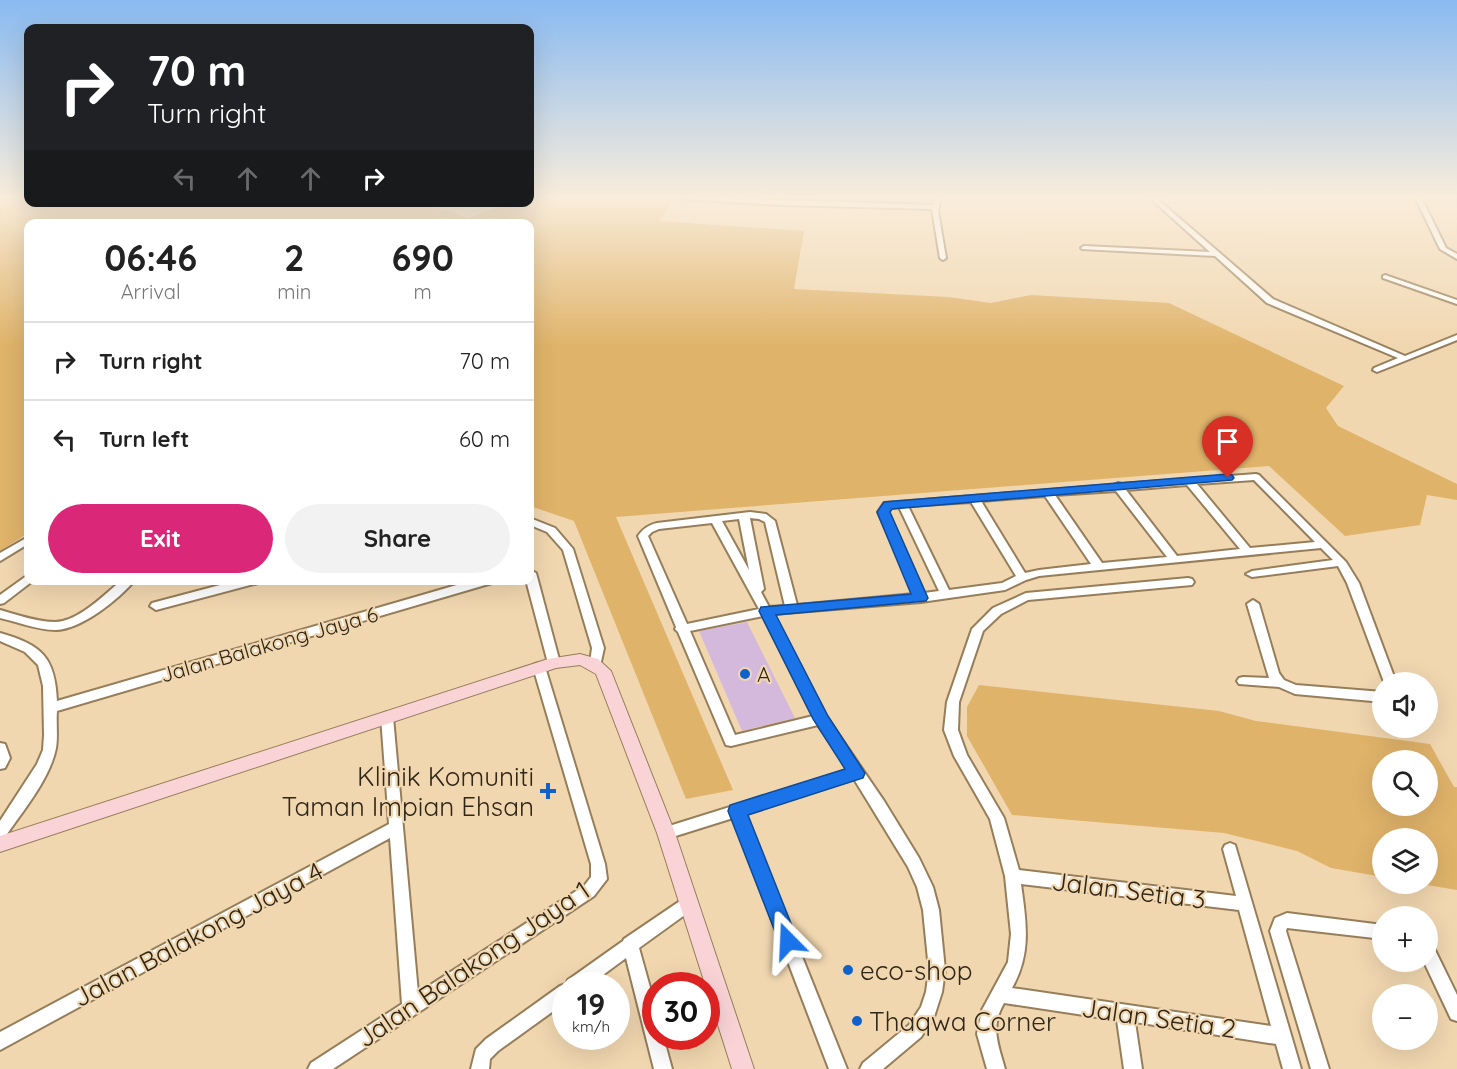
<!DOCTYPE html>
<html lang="en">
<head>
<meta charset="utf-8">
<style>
  :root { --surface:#fff; --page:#f2f2f2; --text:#222; --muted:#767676; --line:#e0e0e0; --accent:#db2777 }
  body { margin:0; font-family:Quicksand,sans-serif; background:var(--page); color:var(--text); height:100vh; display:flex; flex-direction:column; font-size:22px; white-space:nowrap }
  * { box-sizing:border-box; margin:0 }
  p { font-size:20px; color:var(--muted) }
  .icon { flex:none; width:33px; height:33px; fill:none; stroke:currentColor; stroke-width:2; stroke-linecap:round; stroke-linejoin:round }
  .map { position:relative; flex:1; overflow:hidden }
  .side { position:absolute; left:24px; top:219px; width:510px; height:366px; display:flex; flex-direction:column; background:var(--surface); border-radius:12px; box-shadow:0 6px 24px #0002 }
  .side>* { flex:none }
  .banner { position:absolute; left:24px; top:24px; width:510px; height:183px; border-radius:12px; box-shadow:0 6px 24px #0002; background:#202124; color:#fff; overflow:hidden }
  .fabs { position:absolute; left:1372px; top:672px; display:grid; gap:12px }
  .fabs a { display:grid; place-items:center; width:66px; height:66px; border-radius:50%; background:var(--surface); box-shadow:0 6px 24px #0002; font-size:30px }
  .speed { position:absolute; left:552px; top:972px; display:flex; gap:12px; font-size:30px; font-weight:700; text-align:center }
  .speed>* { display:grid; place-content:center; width:78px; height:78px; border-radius:50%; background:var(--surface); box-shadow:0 6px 24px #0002; line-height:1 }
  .speed small { font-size:15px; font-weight:400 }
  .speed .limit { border:9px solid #d22; background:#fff; color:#111 }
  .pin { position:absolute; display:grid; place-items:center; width:51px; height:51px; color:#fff; margin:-62px -26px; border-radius:50% 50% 50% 0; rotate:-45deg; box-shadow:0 0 6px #0007 }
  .pin .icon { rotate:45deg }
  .me { position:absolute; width:66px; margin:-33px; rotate:339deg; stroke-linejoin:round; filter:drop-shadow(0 0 4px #0008) }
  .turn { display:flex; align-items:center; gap:21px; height:126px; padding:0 24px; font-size:27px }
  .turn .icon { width:78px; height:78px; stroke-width:2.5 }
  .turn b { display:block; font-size:42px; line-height:51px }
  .lanes { display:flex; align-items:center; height:57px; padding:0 24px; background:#0003; justify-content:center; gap:30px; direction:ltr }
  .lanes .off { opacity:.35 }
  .eta { display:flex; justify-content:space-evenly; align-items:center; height:102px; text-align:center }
  .eta b { font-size:36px; font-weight:800; line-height:42px }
  .cta { display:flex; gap:12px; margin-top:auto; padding:12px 24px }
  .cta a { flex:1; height:69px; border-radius:36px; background:var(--accent); color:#fff; font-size:24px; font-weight:800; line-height:69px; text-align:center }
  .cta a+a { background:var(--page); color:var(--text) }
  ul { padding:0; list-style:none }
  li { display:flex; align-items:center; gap:18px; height:78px; padding:0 24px; border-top:2px solid var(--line) }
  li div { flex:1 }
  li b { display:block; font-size:22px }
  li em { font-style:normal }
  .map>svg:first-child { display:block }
</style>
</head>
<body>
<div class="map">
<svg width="1457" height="1069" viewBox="0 0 1457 1069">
  <rect width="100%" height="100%" fill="#f1d7b0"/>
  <path fill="#e0b36a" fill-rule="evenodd" d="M0,197h28v5h354l5,4 37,-2 45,14 39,-15 22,-1v-5h146l-17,24 145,10 -10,58 154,8 43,6 40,-8 138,8 175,83 -18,22 12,18 119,58v16l-30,-5 -7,30 -75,11 -76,-70 -653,51 117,273 -47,9 -112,-278 -44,-15v-282h-502v309l-28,18z
    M979,685l240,26 37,10 174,23 24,43h3v103l-36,-6h7v-46h-45v39l-52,-9 -34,-17 -73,-18 -212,-18 -45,-79v-29zM1383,760h45v46h-45z"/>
  <path fill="#d4b9dd" d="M747,622l48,96 -53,13 -43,-100z"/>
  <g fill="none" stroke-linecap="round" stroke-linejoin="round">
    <defs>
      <path id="street" d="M683,197l250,8 2,-8h6l-3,14 8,47 -3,2 -3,-2 -8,-49 -150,-4 -96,-6z
        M1149,197h6l118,102 132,57 52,-21v5l-80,32 -4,-2 1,-2 24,-10 -131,-55 -52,-47 -133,-7 -1,-1 3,-2 126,6z
        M1415,197h6l25,51 11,6v5l-17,-10z
        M1385,275l72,25v4l-74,-26v-2z
        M1256,474l3,1 87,87 13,21 37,99h-12l-37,-99 -9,-17 -86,11 -6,-3 6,-3 81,-11 -12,-12 -282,28 -13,4 -21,10 -84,12 -148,12 53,102 58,85 35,57 14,29 6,23 6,60 -3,22 -8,25 -13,20 -38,32h-23l3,-6 46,-38 12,-18 5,-15 3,-22 -6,-60 -6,-23 -9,-20 -54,-88 -109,35 102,255h-18l-96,-251 -67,21 -5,-2 -2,-4 2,-4 5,-2 182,-57 -30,-45 -87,21 -5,-1 -48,-113 -3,-3 1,-2 -38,-91c5,-7 10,-11 19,-13l93,-11 16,2 9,7 22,84 117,-11 -36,-82 6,-9 230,-18 4,-2 4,1zM1254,480l61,62 -65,6 -53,-64zM1187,485l53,64 -63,7 -51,-66zM1116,491l51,66 -65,6 -47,-68zM1045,496l46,68 -52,6 -14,3 -44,-72zM971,502l45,74 -14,7 -53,7 -41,-84zM899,507l40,84 -15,2 -36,-81 3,-4zM750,518l9,1 6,3 20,84 -16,1 -8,-15 3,-3zM739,519l10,51 -27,-49zM712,523l47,86 -72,15 -39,-88 4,-4 7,-3zM763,616l50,100 -78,19 -45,-104z
        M530,518l25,10 18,21 31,99 -4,18h-8l-2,-3 2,-15 -29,-98 -16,-18 -17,-7z
        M28,537v7l-28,17v-8z
        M530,570l6,3 24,90 -2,3h-8l-2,-3 -22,-83h4z
        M25,577h3v3h6l-30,23 -4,1v-9z
        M1188,578l4,1 2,3 -2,3 -164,15 -27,14 -18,17 -24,71 -1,28 9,25 37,63 15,52 217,26 -13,-47 2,-4 5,-2 5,2 66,224h-18l-7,-25 -141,-22 7,47h-18l-7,-49 -113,-17c-14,24 -6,41 1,66h-18l-10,-35 5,-24 26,-48 3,-28 -6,-58 -15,-57 -36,-63 -10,-26 3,-28 25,-73 21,-21 33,-15zM1021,884l218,26 32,116 -259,-38c20,-35 14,-67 9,-104z
        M122,580h13c-16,19 -53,49 -79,50 -19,0 -38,-8 -56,-12v-8c18,5 37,12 55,12 23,0 50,-28 67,-42z
        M239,580h20l-1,3 -102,27 -6,-4 2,-3z
        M474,580h19l-1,3 -435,128c-1,12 1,25 -1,37 -6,31 -34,64 -51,89l-5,2v-18l37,-57 6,-14 1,-15 -1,-49 -5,-21 -13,-13 -25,-11v-8c42,12 55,24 57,68z
        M1253,600l6,4 20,69 5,7 12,5 87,7v10l-88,-8 -16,-7 -40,-3 -2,-3 2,-3 4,-1 26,1 -22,-74z
        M539,663l4,1 2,3 60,197 2,15 -13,17 -261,173h-25l3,-6 91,-59 -12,-166 -390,212v-18l389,-208 -8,-107 1,-3 5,-2 5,2 1,3 25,276 166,-107 7,-9v-13l-58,-197 2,-3z
        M0,743l5,1 5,14 -5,10 -5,1z
        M688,897l5,2 3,5 -3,5 -54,39 17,61v27h7l9,33h-18l-28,-111 -38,28h-22v16l-68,49 -8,8 -1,10h-18l5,-20 10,-10 74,-53 6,-2 2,-4 55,-39 1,-2 59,-40z
        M1287,913l96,12v14l-96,-11 -1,3 43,138h-18l-41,-138 5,-13z
        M1428,945l6,3 23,47v26l-6,-2 -27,-57h4z"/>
      <path id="secondary" d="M580,654l18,5 13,12 64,162 79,236h-22l-75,-236 -61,-159 -16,-9 -24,3 -556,184v-16l548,-177z"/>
    </defs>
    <use href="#street" stroke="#967e5a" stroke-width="4"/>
    <use href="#secondary" stroke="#967e5a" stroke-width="2"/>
    <use href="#street" fill="#fff" fill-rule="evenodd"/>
    <use href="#secondary" fill="#fad3d6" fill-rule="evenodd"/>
  </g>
  <linearGradient id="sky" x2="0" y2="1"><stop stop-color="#89baf1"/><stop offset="0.57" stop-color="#f9eddb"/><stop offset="1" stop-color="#f9eddb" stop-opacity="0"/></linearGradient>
  <rect width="1457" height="346" fill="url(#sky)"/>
  <path fill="#1a73e8" stroke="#114b97" stroke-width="1.5" d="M1228,474l4,1 2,3 -2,2 -340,29 -2,3 38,86 -2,3 -150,14 52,101 37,57 -2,5 -115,37 50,126 -3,6 -7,3 -7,-3 -53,-136 2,-6 115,-36 -32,-50 -54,-108 2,-4 150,-13 -34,-82 7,-10z"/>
  <g fill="#1161cb" stroke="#f1d7b0" stroke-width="2">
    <circle cx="745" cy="674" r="6"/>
    <path d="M545 782h6v6h6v6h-6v6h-6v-6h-6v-6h6z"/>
    <circle cx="848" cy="970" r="6"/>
    <circle cx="857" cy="1021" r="6"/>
  </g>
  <g text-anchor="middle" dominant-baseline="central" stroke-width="4.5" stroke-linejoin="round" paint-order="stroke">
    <g font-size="21" fill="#302617" stroke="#f1d7b0">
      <text transform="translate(269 644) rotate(-16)">Jalan Balakong Jaya 6</text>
    </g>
    <g font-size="21" fill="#302617" stroke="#f1d7b0" text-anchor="start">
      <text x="757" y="674">A</text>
    </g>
    <g font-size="26" fill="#302617" stroke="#f1d7b0" text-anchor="start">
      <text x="534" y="776" text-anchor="end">Klinik Komuniti<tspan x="534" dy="30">Taman Impian Ehsan</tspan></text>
      <text x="860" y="970">eco-shop</text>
      <text x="869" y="1021">Thaqwa Corner</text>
    </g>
    <g font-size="26" fill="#302617" stroke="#f1d7b0">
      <text transform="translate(1129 890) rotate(7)">Jalan Setia 3</text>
      <text transform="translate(198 934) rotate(-28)">Jalan Balakong Jaya 4</text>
      <text transform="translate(473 964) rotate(-34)">Jalan Balakong Jaya 1</text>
      <text transform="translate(1159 1018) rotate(8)">Jalan Setia 2</text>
    </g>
  </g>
</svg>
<div class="fabs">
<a><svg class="icon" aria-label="sound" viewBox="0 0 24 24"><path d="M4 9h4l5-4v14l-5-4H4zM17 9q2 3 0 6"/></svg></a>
<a><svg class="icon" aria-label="search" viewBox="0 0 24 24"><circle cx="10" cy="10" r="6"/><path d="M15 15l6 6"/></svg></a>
<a><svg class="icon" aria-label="layers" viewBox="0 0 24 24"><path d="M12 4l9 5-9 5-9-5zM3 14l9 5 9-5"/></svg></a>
<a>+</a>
<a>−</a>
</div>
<div class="speed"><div>19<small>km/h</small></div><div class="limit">30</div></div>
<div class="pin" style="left:1228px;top:478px;background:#d93025"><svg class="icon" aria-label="arrive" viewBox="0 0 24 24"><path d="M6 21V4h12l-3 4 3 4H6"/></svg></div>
<svg class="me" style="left:788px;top:941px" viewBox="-20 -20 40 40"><path d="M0-17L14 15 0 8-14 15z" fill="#1a73e8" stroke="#fff" stroke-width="4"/></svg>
<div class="banner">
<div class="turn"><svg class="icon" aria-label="right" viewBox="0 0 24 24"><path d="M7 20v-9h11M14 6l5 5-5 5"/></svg><div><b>70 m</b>Turn right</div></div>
<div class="lanes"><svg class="icon off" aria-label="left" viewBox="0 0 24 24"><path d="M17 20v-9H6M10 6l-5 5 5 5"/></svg><svg class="icon off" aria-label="ahead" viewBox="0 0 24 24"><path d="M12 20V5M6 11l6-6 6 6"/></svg><svg class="icon off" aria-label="ahead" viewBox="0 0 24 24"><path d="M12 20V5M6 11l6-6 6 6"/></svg><svg class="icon" aria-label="right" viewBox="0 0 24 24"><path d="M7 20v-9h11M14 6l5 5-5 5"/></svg></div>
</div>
<section class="side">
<div class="eta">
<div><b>06:46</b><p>Arrival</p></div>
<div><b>2</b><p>min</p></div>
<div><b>690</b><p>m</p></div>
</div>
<ul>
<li><svg class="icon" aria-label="right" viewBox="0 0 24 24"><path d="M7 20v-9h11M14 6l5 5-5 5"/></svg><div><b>Turn right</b></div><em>70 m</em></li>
<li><svg class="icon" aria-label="left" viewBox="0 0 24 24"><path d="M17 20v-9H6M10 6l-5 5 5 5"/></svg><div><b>Turn left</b></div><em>60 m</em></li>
</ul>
<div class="cta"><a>Exit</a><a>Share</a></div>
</section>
</div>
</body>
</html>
